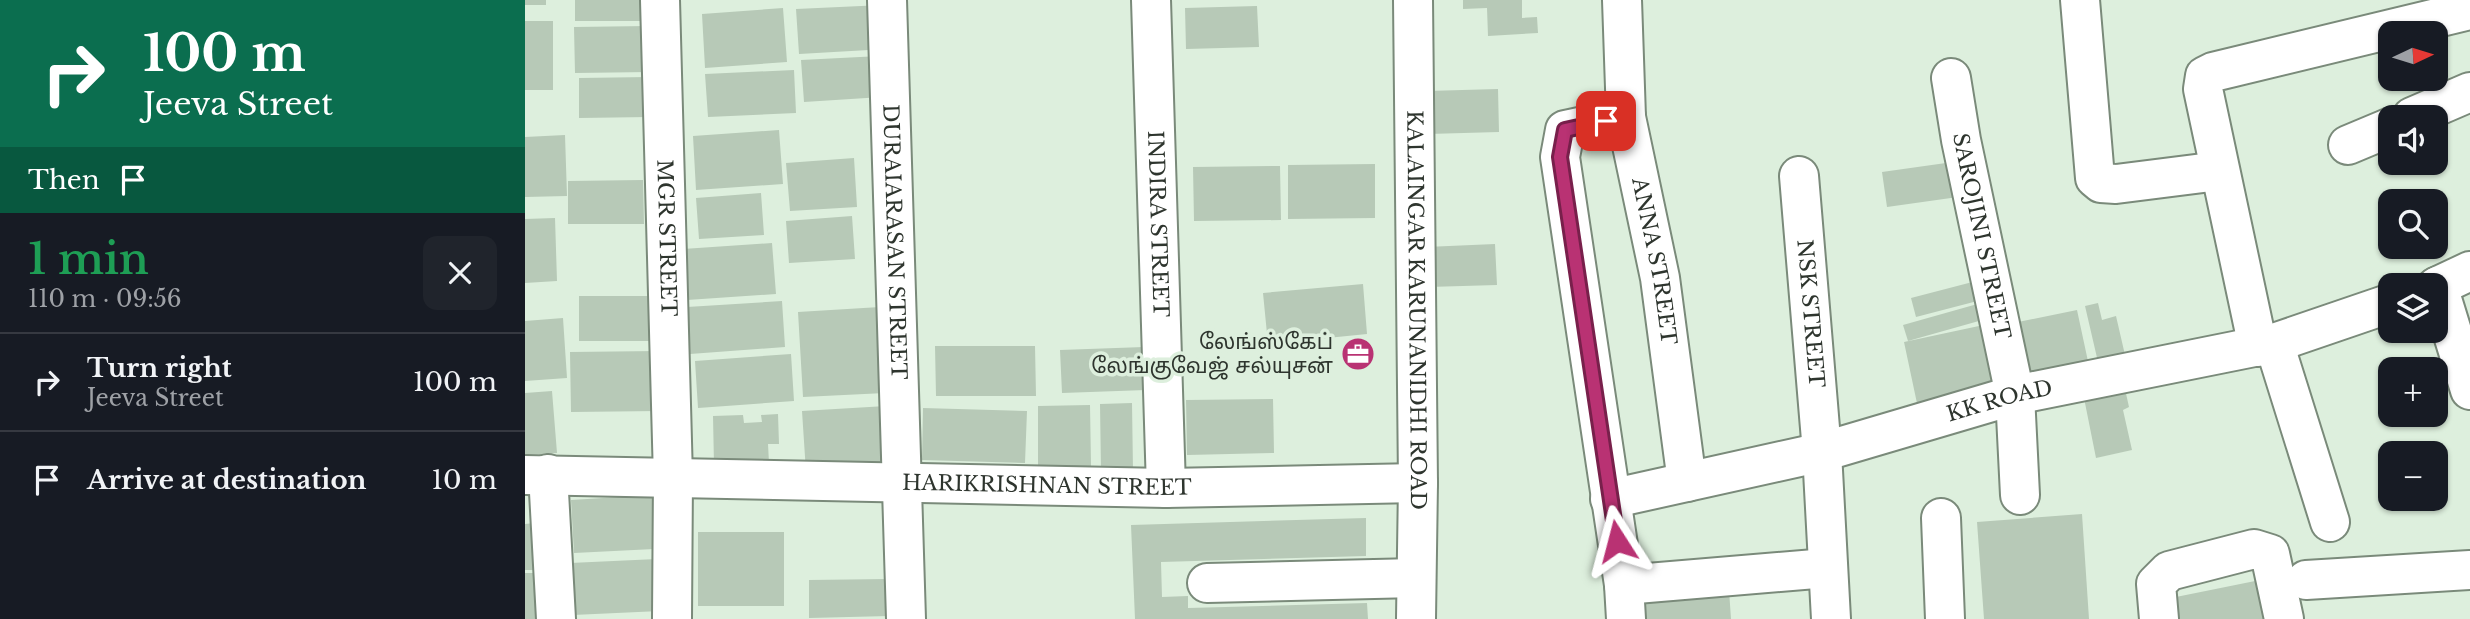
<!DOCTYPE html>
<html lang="en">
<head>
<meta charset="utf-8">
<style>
  :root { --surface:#171b24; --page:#20242c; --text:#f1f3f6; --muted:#9ea1a6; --line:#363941 }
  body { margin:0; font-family:"Libre Baskerville","Noto Sans Tamil",serif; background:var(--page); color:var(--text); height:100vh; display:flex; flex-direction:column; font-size:26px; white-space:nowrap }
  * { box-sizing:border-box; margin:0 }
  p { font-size:23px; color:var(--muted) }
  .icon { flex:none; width:38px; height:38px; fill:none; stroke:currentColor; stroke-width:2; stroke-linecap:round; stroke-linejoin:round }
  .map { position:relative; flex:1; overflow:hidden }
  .panel { display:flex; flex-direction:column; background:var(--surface); width:525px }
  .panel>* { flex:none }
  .guide { background:#0b6e4f; color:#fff; overflow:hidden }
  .needle { width:46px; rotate:86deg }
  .fabs { position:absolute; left:1853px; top:21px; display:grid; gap:14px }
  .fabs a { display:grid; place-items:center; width:70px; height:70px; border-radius:14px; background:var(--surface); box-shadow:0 2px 5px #0004; font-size:35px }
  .pin { position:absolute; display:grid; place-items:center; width:60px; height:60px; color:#fff; margin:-30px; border-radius:14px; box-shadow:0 4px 10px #0006 }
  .me { position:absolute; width:77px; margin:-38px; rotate:351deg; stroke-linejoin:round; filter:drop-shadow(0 0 5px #0008) }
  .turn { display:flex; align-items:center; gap:24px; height:147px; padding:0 28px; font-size:32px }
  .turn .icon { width:91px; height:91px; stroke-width:2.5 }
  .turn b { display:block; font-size:49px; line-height:60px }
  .then { display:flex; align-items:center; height:66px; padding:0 28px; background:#0003; gap:14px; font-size:26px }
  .round { display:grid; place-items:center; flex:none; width:74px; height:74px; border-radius:14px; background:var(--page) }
  .summary { display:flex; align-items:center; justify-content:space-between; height:119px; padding:0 28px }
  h1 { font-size:42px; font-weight:600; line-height:52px; color:#1e9e55 }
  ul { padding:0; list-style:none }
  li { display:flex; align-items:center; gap:21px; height:98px; padding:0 28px; border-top:2px solid var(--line) }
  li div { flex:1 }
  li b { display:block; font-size:26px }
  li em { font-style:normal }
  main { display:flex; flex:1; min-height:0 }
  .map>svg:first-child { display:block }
</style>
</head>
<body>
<main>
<section class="panel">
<div class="guide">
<div class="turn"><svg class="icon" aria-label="right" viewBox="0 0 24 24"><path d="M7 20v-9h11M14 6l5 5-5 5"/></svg><div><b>100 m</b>Jeeva Street</div></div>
<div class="then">Then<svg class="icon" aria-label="arrive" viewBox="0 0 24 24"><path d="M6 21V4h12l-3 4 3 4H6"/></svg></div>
</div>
<div class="summary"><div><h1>1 min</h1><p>110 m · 09:56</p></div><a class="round"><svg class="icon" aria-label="close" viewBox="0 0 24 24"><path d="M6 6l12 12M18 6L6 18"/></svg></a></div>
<ul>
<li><svg class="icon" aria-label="right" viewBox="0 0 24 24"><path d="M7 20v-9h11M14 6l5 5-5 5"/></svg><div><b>Turn right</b><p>Jeeva Street</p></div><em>100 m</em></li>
<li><svg class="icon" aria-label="arrive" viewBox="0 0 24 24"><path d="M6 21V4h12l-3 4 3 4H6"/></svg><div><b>Arrive at destination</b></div><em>10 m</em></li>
</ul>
</section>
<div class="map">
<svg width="1945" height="619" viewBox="0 0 1945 619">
  <rect width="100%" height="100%" fill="#ddefdd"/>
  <path fill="#b7c9b7" d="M0,0h21v5h-21z
    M50,0h74v21h-74z
    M938,0h59v18l15,-1 1,16 -50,3 -1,-28 -24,1z
    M358,5l3,44 -87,5 -3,-45z
    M732,6l2,41 -73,2 -1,-41z
    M258,8l4,54 -82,6 -3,-54z
    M0,21h28v69h-28z
    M123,26l1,46 -74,1 -1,-46z
    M355,56l2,41 -78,5 -3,-42z
    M269,70l2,43 -88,4 -3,-43z
    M124,77v40l-70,1v-40z
    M973,89l1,43 -71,2 -1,-43z
    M254,130l4,54 -87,6 -3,-54z
    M40,135l2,61 -42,1v-60z
    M329,158l3,49 -67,4 -4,-48z
    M1428,162l5,35 -71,10 -5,-35z
    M850,164v54l-87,1v-54z
    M755,166l1,54 -87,1 -1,-54z
    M118,180l1,44h-76v-43z
    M236,193l3,42 -65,4 -3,-41z
    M327,216l3,43 -66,4 -3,-42z
    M30,218l2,63 -32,2v-64z
    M247,243l4,51 -89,6 -4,-51z
    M970,244l2,41 -69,2 -2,-40z
    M1459,279l5,19 -73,19 -5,-19z
    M838,284l4,50 -99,10 -5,-51z
    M54,296h78v45h-78z
    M257,301l3,46 -95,7 -3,-47z
    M1463,301l5,16 -85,24 -5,-16z
    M1573,303l4,17 14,-4 9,39 -27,7 -13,-56z
    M355,307l5,86 -82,4 -5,-85z
    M1552,310l12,56 -60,13 -11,-57z
    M38,318l4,60 -42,3v-60z
    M1468,323l14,66 -89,19 -14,-66z
    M410,346h100l1,50h-100z
    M619,347l2,43 -84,3 -2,-43z
    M133,351l1,60 -88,1 -1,-60z
    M266,354l3,47 -96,7 -3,-47z
    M1600,389l4,18 -6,3 9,40 -36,8 -12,-60z
    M27,391l5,62 -32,2v-62z
    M748,399l1,54 -87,2 -1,-55z
    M607,403l1,68 -32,1 -1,-68z
    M565,405l1,61 -53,1v-61z
    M361,406l4,60 -84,6 -4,-61z
    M398,408l104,3 -2,52 -103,-3z
    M253,414l1,30h-11l1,19 -55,2 -1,-49 30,-1 1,8 18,-1 -1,-7z
    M127,495l2,54 -80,4 -3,-53z
    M1557,514l7,105h-105l-7,-97z
    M841,518v38l-205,6 1,35 26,-1v12l179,-5 1,16h-233l-4,-94z
    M10,523l1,47h-11v-46z
    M173,532h86v74h-86z
    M132,559l3,52 -87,4 -3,-52z
    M0,573h12l1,46h-13z
    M363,579l1,37 -80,2v-38z
    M1740,579l8,40h-97l-5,-21z
    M1204,590l2,29h-90l-1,-21z"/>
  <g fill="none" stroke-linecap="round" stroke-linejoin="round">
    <defs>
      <g id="minor">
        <path id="s1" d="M135,0l13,478 -1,141"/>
        <path id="s2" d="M362,0l19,619"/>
        <path id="s3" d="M626,0l15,488"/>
        <path id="s4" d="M888,0l5,483 -2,136"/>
        <path id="s5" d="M1097,0l4,117 34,161 27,204"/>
        <path d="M1555,0l15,178 6,5 15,1 103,-13"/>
        <path id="s6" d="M1426,78l10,62 54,255 5,100"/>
        <path d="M1887,117l58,-25"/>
        <path d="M1823,145l43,-18"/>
        <path id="s7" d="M1274,176l23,276 9,167"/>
        <path d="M1913,286l32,104"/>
        <path d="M1911,287l34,-16"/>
        <path d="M1749,343l56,179"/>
        <path d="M1733,347l-55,-258 2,-13 8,-4 257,-62"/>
        <path d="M23,474l8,145"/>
        <path id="s8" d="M0,475l641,13 252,-5"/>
        <path id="s9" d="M1085,499l212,-47 193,-57 259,-52 117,-40"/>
        <path d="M1416,518l4,101"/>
        <path d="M1781,580l164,-10"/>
        <path d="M682,583l209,-5"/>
        <path d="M1099,585l203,-17"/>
        <path d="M1101,619l-2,-34 -64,-428 5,-27 61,-13"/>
        <path d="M1634,619l-3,-35 13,-13 85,-22 16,5 14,65"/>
      </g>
    </defs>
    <use href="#minor" stroke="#7a8a7a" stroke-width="42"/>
    <use href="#minor" stroke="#fff" stroke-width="38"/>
  </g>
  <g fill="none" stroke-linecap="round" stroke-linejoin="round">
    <defs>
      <path id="route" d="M1081,121l-41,9 -5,27 57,384"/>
    </defs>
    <use href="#route" stroke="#78204b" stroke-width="18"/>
    <use href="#route" stroke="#b93273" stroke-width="12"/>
  </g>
  <defs>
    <symbol id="office-disc" viewBox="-11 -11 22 22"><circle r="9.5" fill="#b93273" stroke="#ddefdd"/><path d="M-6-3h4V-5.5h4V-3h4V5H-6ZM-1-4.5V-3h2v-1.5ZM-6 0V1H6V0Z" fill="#fff"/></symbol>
  </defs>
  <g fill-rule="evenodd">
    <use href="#office-disc" x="814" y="335" width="38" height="38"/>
  </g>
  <g text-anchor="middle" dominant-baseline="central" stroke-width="7" stroke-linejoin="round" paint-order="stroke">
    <g font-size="21" fill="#2e352e" stroke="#ddefdd">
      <text stroke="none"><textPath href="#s3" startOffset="224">INDIRA STREET</textPath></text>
      <text stroke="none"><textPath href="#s6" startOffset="161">SAROJINI STREET</textPath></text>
      <text stroke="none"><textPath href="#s1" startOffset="238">MGR STREET</textPath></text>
      <text stroke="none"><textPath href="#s2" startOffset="242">DURAIARASAN STREET</textPath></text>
      <text stroke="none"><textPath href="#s5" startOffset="264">ANNA STREET</textPath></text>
      <text stroke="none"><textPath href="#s4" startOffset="310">KALAINGAR KARUNANIDHI ROAD</textPath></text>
      <text stroke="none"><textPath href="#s7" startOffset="138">NSK STREET</textPath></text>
      <text stroke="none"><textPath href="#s9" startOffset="402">KK ROAD</textPath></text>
      <text stroke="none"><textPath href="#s8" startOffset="522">HARIKRISHNAN STREET</textPath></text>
    </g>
    <g font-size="21" fill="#2e352e" stroke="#ddefdd" text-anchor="end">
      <text x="808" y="342">லேங்ஸ்கேப்<tspan x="808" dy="24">லேங்குவேஜ் சல்யுசன்</tspan></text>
    </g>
  </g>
</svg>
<div class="fabs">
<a><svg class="needle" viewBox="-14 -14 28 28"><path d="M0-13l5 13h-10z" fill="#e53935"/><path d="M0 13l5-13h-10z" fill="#9ea1a6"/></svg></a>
<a><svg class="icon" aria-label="sound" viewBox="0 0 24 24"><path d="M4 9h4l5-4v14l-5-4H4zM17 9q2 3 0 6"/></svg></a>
<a><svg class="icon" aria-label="search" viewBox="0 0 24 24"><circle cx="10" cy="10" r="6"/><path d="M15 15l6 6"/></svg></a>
<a><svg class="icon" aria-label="layers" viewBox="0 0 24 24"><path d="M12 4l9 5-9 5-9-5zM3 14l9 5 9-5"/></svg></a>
<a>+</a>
<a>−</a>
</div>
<div class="pin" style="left:1081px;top:121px;background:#d93025"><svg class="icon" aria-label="arrive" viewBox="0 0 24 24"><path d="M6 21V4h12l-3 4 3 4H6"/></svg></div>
<svg class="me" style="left:1092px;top:541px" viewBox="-20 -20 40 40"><path d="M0-17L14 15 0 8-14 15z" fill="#b93273" stroke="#fff" stroke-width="4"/></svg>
</div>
</main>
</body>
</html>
